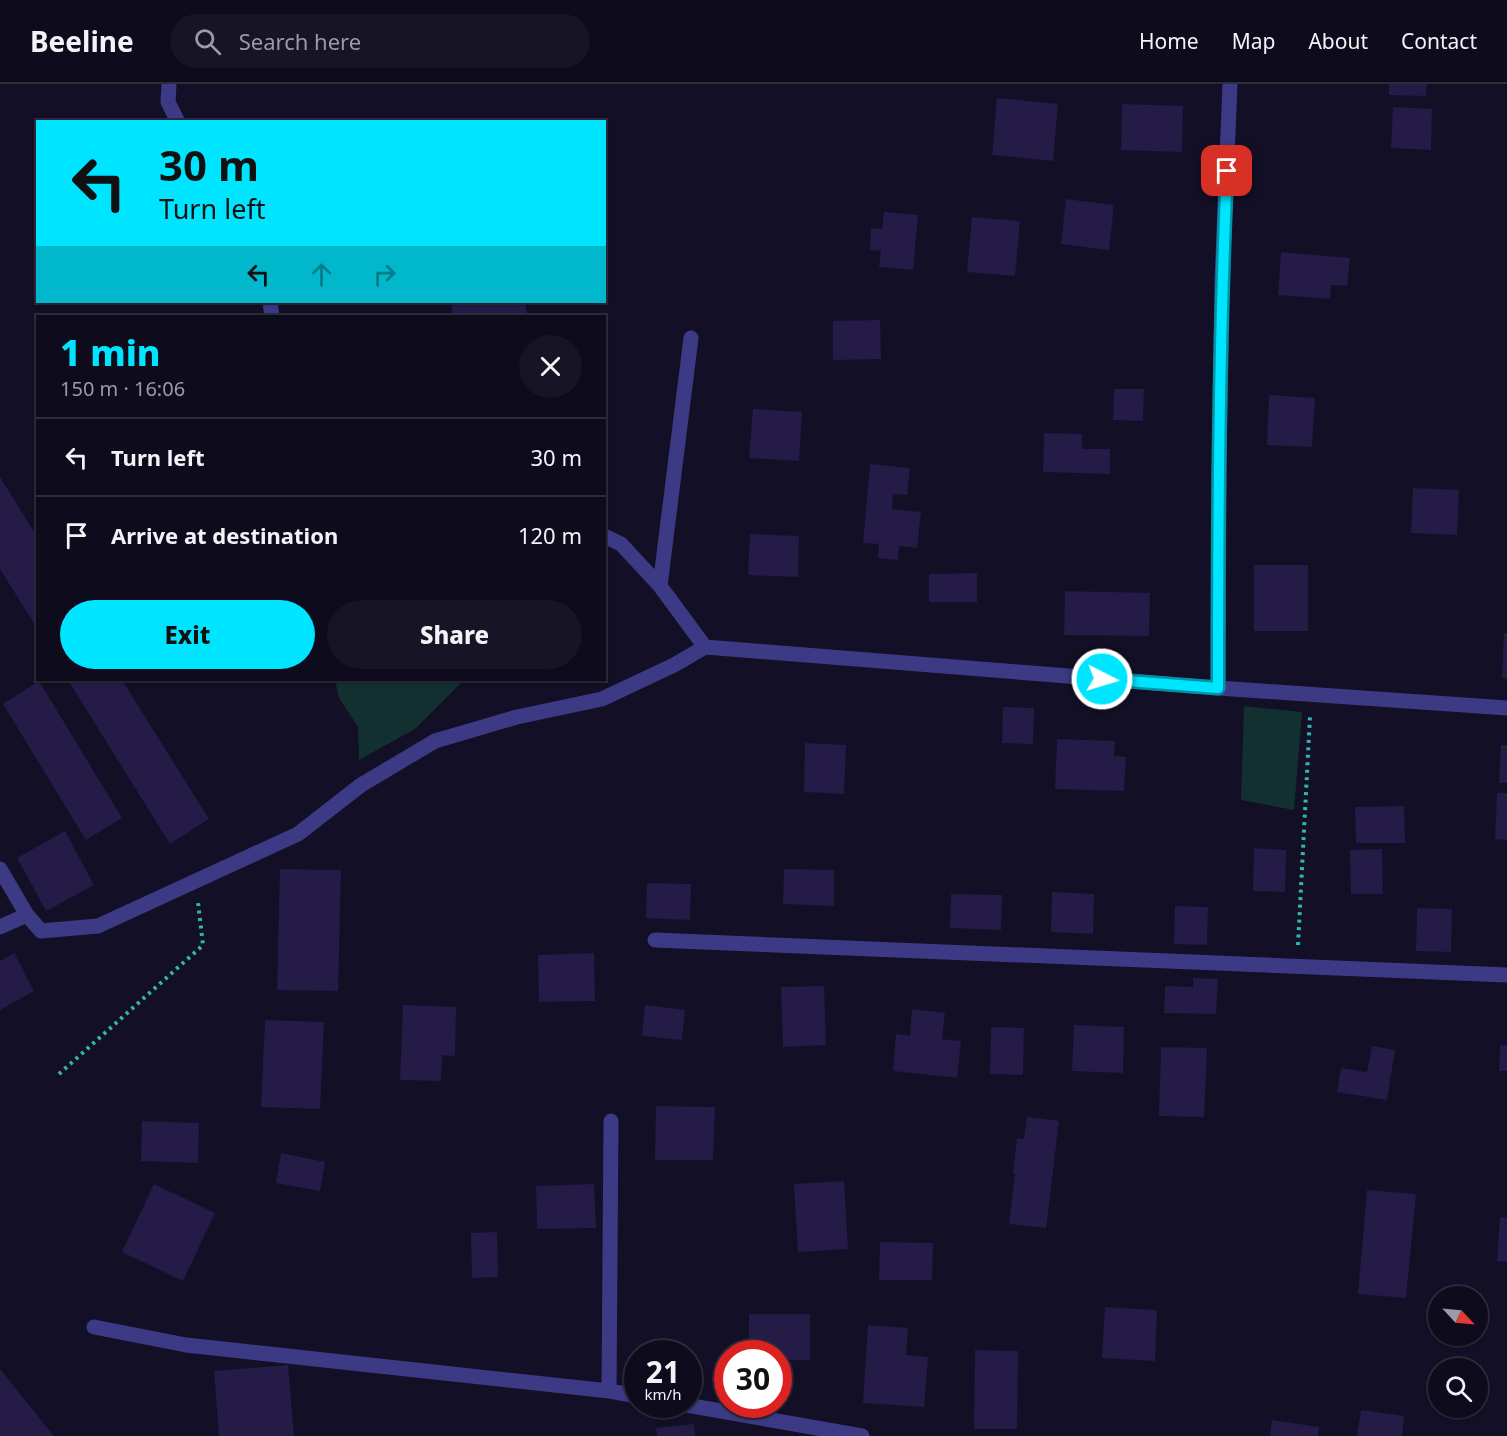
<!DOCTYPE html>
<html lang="en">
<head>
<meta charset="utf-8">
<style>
  :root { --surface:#0e0b1c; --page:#171425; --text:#f1f3f6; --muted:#9b9ba3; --line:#2e2b3b; --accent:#00e5ff }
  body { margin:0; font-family:"Noto Sans",sans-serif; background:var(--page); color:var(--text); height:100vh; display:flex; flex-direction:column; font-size:22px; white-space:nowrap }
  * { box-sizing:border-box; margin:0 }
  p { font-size:20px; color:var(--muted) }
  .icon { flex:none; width:33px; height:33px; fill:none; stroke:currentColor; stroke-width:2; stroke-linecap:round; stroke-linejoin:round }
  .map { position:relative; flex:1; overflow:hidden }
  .details { position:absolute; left:36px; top:231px; width:570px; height:366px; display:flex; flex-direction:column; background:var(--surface); border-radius:0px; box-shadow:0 2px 4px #0004,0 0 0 2px var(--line) }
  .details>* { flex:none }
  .top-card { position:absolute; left:36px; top:36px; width:570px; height:183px; border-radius:0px; box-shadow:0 2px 4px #0004,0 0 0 2px var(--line); background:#00e5ff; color:#111; overflow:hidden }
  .needle { width:39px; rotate:116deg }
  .tools { position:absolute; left:1428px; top:1202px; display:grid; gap:12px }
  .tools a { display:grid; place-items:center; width:60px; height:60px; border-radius:50%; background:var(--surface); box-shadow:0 2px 4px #0004,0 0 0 2px var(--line); font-size:30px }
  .speed { position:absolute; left:624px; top:1256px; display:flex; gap:12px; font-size:30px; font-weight:700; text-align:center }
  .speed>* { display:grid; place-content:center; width:78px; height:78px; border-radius:50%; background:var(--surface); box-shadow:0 2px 4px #0004,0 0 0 2px var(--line); line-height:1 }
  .speed small { font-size:15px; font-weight:400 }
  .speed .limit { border:9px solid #d22; background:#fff; color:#111 }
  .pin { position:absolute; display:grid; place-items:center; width:51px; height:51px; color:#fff; margin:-26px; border-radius:12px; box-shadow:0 3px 9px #0006 }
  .me { position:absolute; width:66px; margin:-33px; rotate:95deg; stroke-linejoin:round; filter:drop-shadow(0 0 4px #0008) }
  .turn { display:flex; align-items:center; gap:21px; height:126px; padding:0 24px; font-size:27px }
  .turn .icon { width:78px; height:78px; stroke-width:2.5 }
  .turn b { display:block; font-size:42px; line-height:51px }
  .lanes { display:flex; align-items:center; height:57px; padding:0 24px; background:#0003; justify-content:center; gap:30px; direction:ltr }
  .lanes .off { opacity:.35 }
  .round { display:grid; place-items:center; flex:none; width:63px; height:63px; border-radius:32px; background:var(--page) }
  .headline { display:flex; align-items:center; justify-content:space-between; height:102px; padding:0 24px }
  h1 { font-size:36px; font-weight:800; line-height:45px; color:var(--accent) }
  .button { display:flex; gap:12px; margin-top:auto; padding:12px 24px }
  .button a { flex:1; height:69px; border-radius:36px; background:var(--accent); color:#111; font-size:24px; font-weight:800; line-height:69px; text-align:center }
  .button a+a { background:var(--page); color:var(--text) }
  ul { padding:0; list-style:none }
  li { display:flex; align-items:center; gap:18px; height:78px; padding:0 24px; border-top:2px solid var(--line) }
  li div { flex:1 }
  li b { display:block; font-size:22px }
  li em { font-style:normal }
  header { display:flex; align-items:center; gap:36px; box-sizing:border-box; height:84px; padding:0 30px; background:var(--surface); border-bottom:2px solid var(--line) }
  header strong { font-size:28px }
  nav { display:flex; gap:33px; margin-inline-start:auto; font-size:21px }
  .search { width:420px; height:54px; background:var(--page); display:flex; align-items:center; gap:15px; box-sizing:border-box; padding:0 21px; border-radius:33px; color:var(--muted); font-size:22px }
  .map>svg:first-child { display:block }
</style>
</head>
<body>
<header>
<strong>Beeline</strong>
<div class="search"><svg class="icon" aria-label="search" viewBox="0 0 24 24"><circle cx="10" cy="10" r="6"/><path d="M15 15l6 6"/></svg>Search here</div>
<nav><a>Home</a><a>Map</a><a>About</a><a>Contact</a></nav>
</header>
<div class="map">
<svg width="1507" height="1352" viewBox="0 0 1507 1352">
  <rect width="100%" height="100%" fill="#130f26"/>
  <path fill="#12302f" d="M335,596h129l-49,49 -56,31 -1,-33 -19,-29z
    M1244,622l58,6 -8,98 -53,-10z"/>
  <path fill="#241b47" d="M1389,0h38l-1,12 -37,-1z
    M997,14l61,6 -5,57 -61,-6z
    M1122,20l61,2 -1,46 -61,-2z
    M1393,23l39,2 -1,41 -40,-2z
    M1066,115l48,6 -5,45 -48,-6z
    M884,128l34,3 -5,55 -34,-3 2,-16 -11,-1 1,-22 11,1z
    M972,133l48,4 -5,55 -48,-4z
    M1281,168l69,6 -3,28 -16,-1 -1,14 -52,-4z
    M451,218h74l2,14h-74z
    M880,236l1,39 -48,1v-39z
    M1114,305h30l-1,32 -30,-1z
    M1269,311l46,3 -3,49 -45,-2z
    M753,325l49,3 -3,49 -50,-3z
    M1044,349l38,1v15h28v25l-67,-2z
    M870,380l40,4 -3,27 -14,-1 -1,15 29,3 -4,36 -18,-2 -1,14 -20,-2 1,-14 -16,-1z
    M0,393l38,61v92l-38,-61z
    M1413,404l46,2 -2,45 -46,-2z
    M750,450l49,2 -1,41 -50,-2z
    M1254,481h54v66h-54z
    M977,489v29h-48v-28z
    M1065,507l85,2 -1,43 -85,-1z
    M1504,549h3v46l-5,-1z
    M68,596h54l87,139 -39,25z
    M39,597l83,137 -36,22 -83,-136z
    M1003,623l31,1 -1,36 -31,-1z
    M1057,655l58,2 -1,15 12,1 -2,34 -69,-2z
    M805,659l41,2 -2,49 -40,-2z
    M1501,661h6v38h-8z
    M1497,709h10v47l-12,-1z
    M1404,722l1,37h-49l-1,-36z
    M65,747l29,54 -48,26 -29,-53z
    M1254,764l32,2 -1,42 -32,-1z
    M1382,765l1,45h-32l-1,-44z
    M280,785l61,1 -3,121 -61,-1z
    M784,785l50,1v36l-51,-2z
    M647,799l44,1 -1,36 -44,-2z
    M1052,808l42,2 -1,40 -42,-2z
    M951,810l51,1 -1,35 -51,-2z
    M1175,822l33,1 -1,38 -33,-1z
    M1417,824l35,1 -1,43 -35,-1z
    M14,869l20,38 -34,19v-49z
    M594,869l1,48 -56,1 -1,-47z
    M1193,894l25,1 -2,35 -52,-1 1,-27 28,1z
    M824,902l2,59 -43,2 -2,-60z
    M403,921l53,2 -1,49 -13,-1 -1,26 -41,-1z
    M645,921l40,5 -3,30 -40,-4z
    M912,925l33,4 -3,26 19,2 -4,37 -64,-7 3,-37 14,2z
    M265,936l59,2 -4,87 -59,-2z
    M1074,941l50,2 -1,46 -51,-2z
    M991,943l33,1 -1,47 -33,-1z
    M1500,961h7v26h-8z
    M1372,962l23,4 -8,50 -50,-8 4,-24 26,4z
    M1161,963l46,1 -3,69 -45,-1z
    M656,1022l59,1 -2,53h-58z
    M1027,1033l32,4 -13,107 -37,-4 6,-50h-2l4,-36 7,1z
    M142,1037l57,2 -1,40 -57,-2z
    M281,1069l44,9 -5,29 -44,-8z
    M844,1097l4,68 -50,3 -4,-68z
    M154,1100l61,29 -32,68 -61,-29z
    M594,1100l2,44 -59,1 -1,-43z
    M1367,1106l49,4 -10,104 -48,-4z
    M1500,1133l7,1v44l-10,-1z
    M497,1148l1,45 -26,1 -1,-45z
    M880,1158l53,1 -1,37h-53z
    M1105,1223l52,3 -2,51 -53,-3z
    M749,1230h61v46h-32v-7h-29z
    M868,1241l40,3 -2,27 22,2 -4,50 -61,-4z
    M975,1266l43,1 -1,78h-43z
    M288,1281l6,71h-75l-5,-65z
    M0,1285l54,67h-54z
    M1361,1326l43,6 -2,20h-45z
    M1272,1336l47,7 -1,9h-48z
    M694,1340l1,12h-38l-1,-8z"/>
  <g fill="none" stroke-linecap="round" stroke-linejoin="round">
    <path stroke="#2fb8b0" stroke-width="4" stroke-dasharray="3 4.5" stroke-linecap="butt" d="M1298,861l12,-229
      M59,990l144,-129 -5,-43"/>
    <path stroke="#3d3a85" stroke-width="15" d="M169,0l-1,18 10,20
      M270,218l2,14
      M604,452l17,8 39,42 45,61
      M660,502l31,-248
      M1218,604l1,-216 3,-192 8,-196
      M0,785l27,46
      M0,843l27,-12 14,16 57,-5 200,-92 63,-49 74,-44 82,-24 85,-18 72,-34 31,-18 513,41 289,20
      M655,856l852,35
      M94,1243l92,18 423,46 29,5
      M609,1307l2,-270
      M681,1320l181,32"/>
  </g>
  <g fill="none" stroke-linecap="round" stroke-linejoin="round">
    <defs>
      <path id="route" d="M1102,595l116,9c0,-172 1,-345 9,-517"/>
    </defs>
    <use href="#route" stroke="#0095a6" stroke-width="15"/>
    <use href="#route" stroke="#00e5ff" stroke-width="10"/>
  </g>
</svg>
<div class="tools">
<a><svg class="needle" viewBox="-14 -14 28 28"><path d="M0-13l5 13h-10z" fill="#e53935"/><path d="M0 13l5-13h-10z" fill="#9b9ba3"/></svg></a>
<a><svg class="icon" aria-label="search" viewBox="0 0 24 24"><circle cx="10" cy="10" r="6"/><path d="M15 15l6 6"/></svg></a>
</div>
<div class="speed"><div>21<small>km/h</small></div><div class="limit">30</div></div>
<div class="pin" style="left:1227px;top:87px;background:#d93025"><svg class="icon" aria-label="arrive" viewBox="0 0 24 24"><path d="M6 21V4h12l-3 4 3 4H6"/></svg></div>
<svg class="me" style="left:1102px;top:595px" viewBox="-20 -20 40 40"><circle r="17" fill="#00e5ff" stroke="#fff" stroke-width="3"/><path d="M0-11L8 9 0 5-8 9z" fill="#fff"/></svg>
<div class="top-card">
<div class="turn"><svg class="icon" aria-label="left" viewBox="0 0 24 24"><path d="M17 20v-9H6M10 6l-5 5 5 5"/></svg><div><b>30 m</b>Turn left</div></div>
<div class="lanes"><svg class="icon" aria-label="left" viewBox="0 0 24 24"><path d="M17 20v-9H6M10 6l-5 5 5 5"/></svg><svg class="icon off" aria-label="ahead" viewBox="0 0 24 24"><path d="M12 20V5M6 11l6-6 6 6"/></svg><svg class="icon off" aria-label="right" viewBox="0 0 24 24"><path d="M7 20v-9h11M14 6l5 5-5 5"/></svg></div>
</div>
<section class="details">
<div class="headline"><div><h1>1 min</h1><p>150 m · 16:06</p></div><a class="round"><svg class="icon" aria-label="close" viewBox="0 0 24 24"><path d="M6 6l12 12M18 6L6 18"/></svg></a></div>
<ul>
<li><svg class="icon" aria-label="left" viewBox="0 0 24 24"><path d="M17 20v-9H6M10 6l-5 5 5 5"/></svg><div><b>Turn left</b></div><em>30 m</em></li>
<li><svg class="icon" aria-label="arrive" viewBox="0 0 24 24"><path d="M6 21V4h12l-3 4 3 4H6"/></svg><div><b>Arrive at destination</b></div><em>120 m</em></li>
</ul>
<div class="button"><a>Exit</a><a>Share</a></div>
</section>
</div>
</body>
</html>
